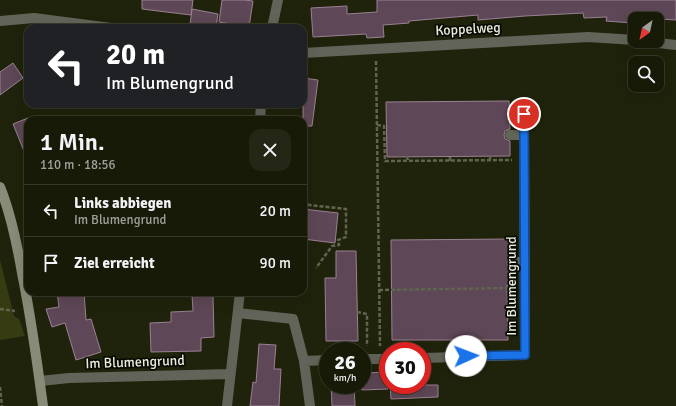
<!DOCTYPE html>
<html lang="de">
<head>
<meta charset="utf-8">
<style>
  :root { --surface:#181a08; --page:#252716; --text:#f1f3f6; --muted:#9fa19c; --line:#363829 }
  body { margin:0; font-family:Signika,sans-serif; background:var(--page); color:var(--text); height:100vh; display:flex; flex-direction:column; font-size:15px; white-space:nowrap }
  * { box-sizing:border-box; margin:0 }
  p { font-size:13px; color:var(--muted) }
  .icon { flex:none; width:22px; height:22px; fill:none; stroke:currentColor; stroke-width:2; stroke-linecap:round; stroke-linejoin:round }
  .map { position:relative; flex:1; overflow:hidden }
  .panel { position:absolute; left:24px; top:116px; width:283px; height:180px; display:flex; flex-direction:column; background:var(--surface); border-radius:12px; box-shadow:0 4px 16px #0002,0 0 0 1px var(--line) }
  .panel>* { flex:none }
  .top-card { position:absolute; left:24px; top:24px; width:283px; height:84px; border-radius:12px; box-shadow:0 4px 16px #0002,0 0 0 1px var(--line); background:#202124; color:#fff; overflow:hidden }
  .needle { width:26px; rotate:213deg }
  .buttons { position:absolute; left:628px; top:12px; display:grid; gap:8px }
  .buttons a { display:grid; place-items:center; width:36px; height:36px; border-radius:8px; background:var(--surface); box-shadow:0 4px 16px #0002,0 0 0 1px var(--line); font-size:20px }
  .speed { position:absolute; left:319px; top:342px; display:flex; gap:8px; font-size:20px; font-weight:700; text-align:center }
  .speed>* { display:grid; place-content:center; width:52px; height:52px; border-radius:50%; background:var(--surface); box-shadow:0 4px 16px #0002,0 0 0 1px var(--line); line-height:1 }
  .speed small { font-size:10px; font-weight:400 }
  .speed .limit { border:6px solid #d22; background:#fff; color:#111 }
  .pin { position:absolute; display:grid; place-items:center; width:34px; height:34px; color:#fff; margin:-17px; border:2px solid #fff; border-radius:50%; box-shadow:0 1px 4px #0007 }
  .me { position:absolute; width:44px; margin:-22px; rotate:88deg; stroke-linejoin:round; filter:drop-shadow(0 0 3px #0008) }
  .turn { display:flex; align-items:center; gap:14px; height:84px; padding:0 16px; font-size:18px }
  .turn .icon { width:52px; height:52px; stroke-width:2.5 }
  .turn b { display:block; font-size:28px; line-height:34px }
  .round { display:grid; place-items:center; flex:none; width:42px; height:42px; border-radius:12px; background:var(--page) }
  .overview { display:flex; align-items:center; justify-content:space-between; height:68px; padding:0 16px }
  h1 { font-size:24px; font-weight:600; line-height:30px }
  ul { padding:0; list-style:none }
  li { display:flex; align-items:center; gap:12px; height:52px; padding:0 16px; border-top:1px solid var(--line) }
  li div { flex:1 }
  li b { display:block; font-size:15px }
  li em { font-style:normal }
  .map>svg:first-child { display:block }
</style>
</head>
<body>
<div class="map">
<svg width="676" height="406" viewBox="0 0 676 406">
  <rect width="100%" height="100%" fill="#20230b"/>
  <path fill="#373b11" d="M0,260l14,56 5,3 6,17 -25,4z"/>
  <path fill="#5e4756" stroke="#9a8192" d="M142,0h51l-2,15 -49,-6z
    M222,0h22l9,1 -4,26 -30,-5z
    M377,0h299v20l-31,-2 -1,1h-11l-1,4 -26,-2 1,-4 -23,1 -1,-5 -58,3 -47,4v-5l-69,6v2l-26,2 1,12 -17,1 -1,-4 -53,3 -2,-29 36,-2v8l30,-2z
    M192,9l26,5 -2,14 -26,-3z
    M13,63l10,15 -23,17v-23z
    M303,78l15,2 -6,46h-9z
    M509,101l1,28 -5,2 -1,4 1,4 5,2v15l-123,1 -1,-55z
    M28,118v43l-15,-37z
    M303,209l35,4 -3,30 -32,-4z
    M512,239l1,17 -4,1 -2,5 1,4 2,2h3v17h-6l1,55h-116l-1,-100z
    M336,251h20l2,90h-32l-1,-63h11z
    M57,292h27l2,28 5,-1 10,33 -25,8 -11,-37 -13,4 -6,-18 13,-2z
    M192,295h21l1,42 -13,1v13l-50,1 -1,-29 21,-1v-10l22,-1z
    M259,344l17,1 -2,24h7l-2,37h-29l3,-24 3,1z
    M388,372v17l-26,1v-17z
    M331,385h23l1,21h-23z
    M390,385h48v12l-47,2z"/>
  <g fill="none" stroke-linecap="round" stroke-linejoin="round">
    <path stroke="#61644f" stroke-width="2.5" stroke-dasharray="4 2" stroke-linecap="butt" d="M376,61l4,285
      M377,125l7,1 1,35 127,-1
      M407,156l1,5
      M490,156v4
      M450,161v-5
      M303,201l3,1 3,3 37,4v28l-8,3 1,5 -7,1 -16,22
      M303,242l1,-3
      M379,290l132,-2
      M0,309l15,2
      M357,312l10,2v32
      M397,348h15
      M337,349h17
      M0,387l2,19"/>
    <path stroke="#636459" stroke-width="10" d="M510,135h14
      M513,262h11"/>
    <path stroke="#636459" stroke-width="10" d="M0,21l34,-3 77,10
      M272,28l6,-28
      M641,41l35,4
      M303,53l285,-16 47,3
      M260,120l1,-16
      M238,313l55,6 11,42 6,45
      M422,358l103,-3 -1,-241
      M362,359h26
      M304,361l24,-1
      M40,381l29,-3 161,-4
      M227,406l13,-114"/>
    <path stroke="#898b79" stroke-width="10" d="M0,187c11,27 17,57 22,86 9,44 15,88 21,133"/>
  </g>
  <g fill="none" stroke-linecap="round" stroke-linejoin="round">
    <defs>
      <path id="route" d="M466,356l59,-1 -1,-241"/>
    </defs>
    <use href="#route" stroke="#114b97" stroke-width="10"/>
    <use href="#route" stroke="#1a73e8" stroke-width="7"/>
  </g>
  <g text-anchor="middle" dominant-baseline="central" stroke-width="3.5" stroke-linejoin="round" paint-order="stroke">
    <g font-size="14" fill="#ebeddf" stroke="#0a0b03">
      <text transform="translate(468 29) rotate(-3)">Koppelweg</text>
      <text transform="translate(511 286) rotate(-90)">Im Blumengrund</text>
      <text transform="translate(135 362) rotate(-2)">Im Blumengrund</text>
    </g>
  </g>
</svg>
<div class="buttons">
<a><svg class="needle" viewBox="-14 -14 28 28"><path d="M0-13l5 13h-10z" fill="#e53935"/><path d="M0 13l5-13h-10z" fill="#9fa19c"/></svg></a>
<a><svg class="icon" aria-label="search" viewBox="0 0 24 24"><circle cx="10" cy="10" r="6"/><path d="M15 15l6 6"/></svg></a>
</div>
<div class="speed"><div>26<small>km/h</small></div><div class="limit">30</div></div>
<div class="pin" style="left:524px;top:114px;background:#d93025"><svg class="icon" aria-label="arrive" viewBox="0 0 24 24"><path d="M6 21V4h12l-3 4 3 4H6"/></svg></div>
<svg class="me" style="left:466px;top:356px" viewBox="-20 -20 40 40"><circle r="19" fill="#fff"/><path d="M0-13L10 11 0 6-10 11z" fill="#1a73e8"/></svg>
<div class="top-card">
<div class="turn"><svg class="icon" aria-label="left" viewBox="0 0 24 24"><path d="M17 20v-9H6M10 6l-5 5 5 5"/></svg><div><b>20 m</b>Im Blumengrund</div></div>
</div>
<section class="panel">
<div class="overview"><div><h1>1 Min.</h1><p>110 m · 18:56</p></div><a class="round"><svg class="icon" aria-label="close" viewBox="0 0 24 24"><path d="M6 6l12 12M18 6L6 18"/></svg></a></div>
<ul>
<li><svg class="icon" aria-label="left" viewBox="0 0 24 24"><path d="M17 20v-9H6M10 6l-5 5 5 5"/></svg><div><b>Links abbiegen</b><p>Im Blumengrund</p></div><em>20 m</em></li>
<li><svg class="icon" aria-label="arrive" viewBox="0 0 24 24"><path d="M6 21V4h12l-3 4 3 4H6"/></svg><div><b>Ziel erreicht</b></div><em>90 m</em></li>
</ul>
</section>
</div>
</body>
</html>
